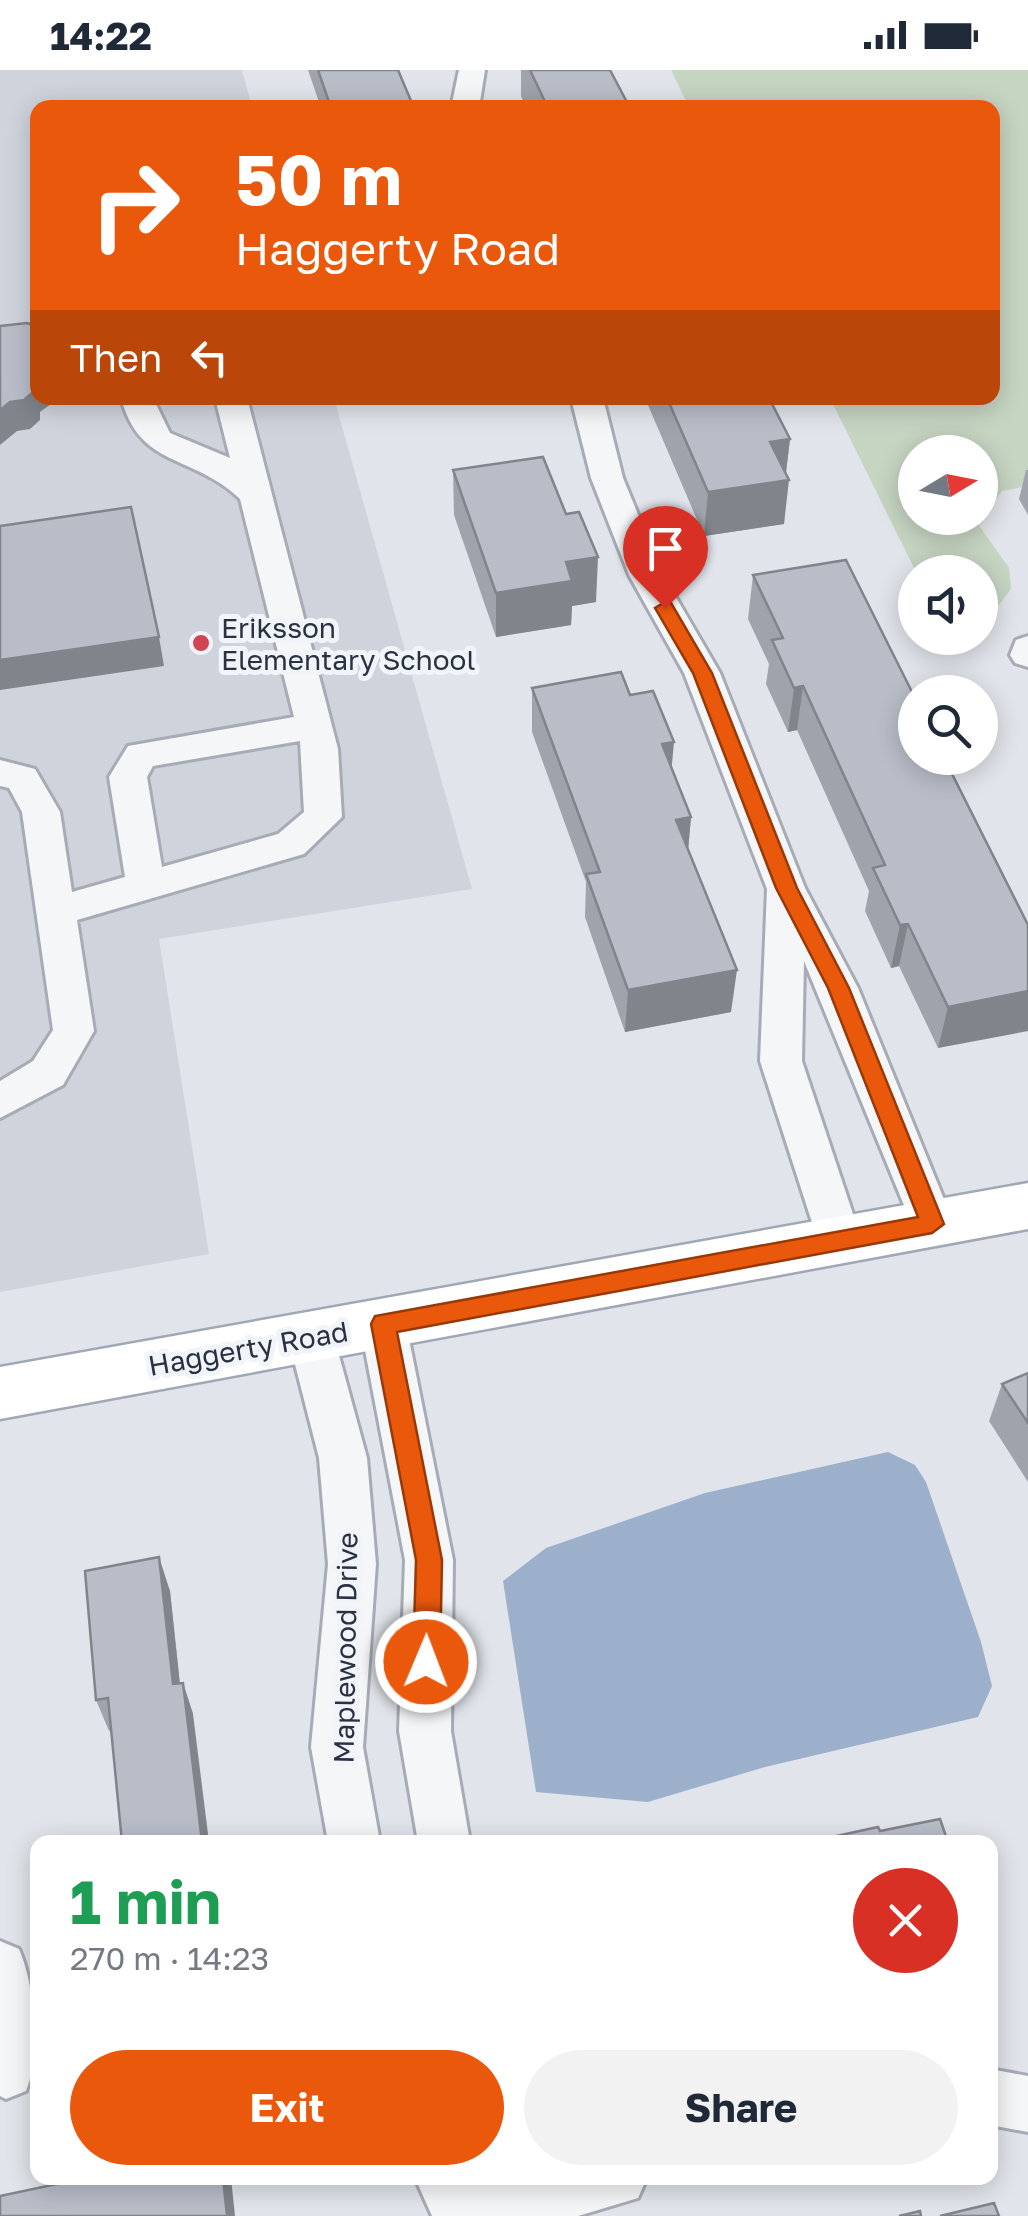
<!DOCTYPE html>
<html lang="en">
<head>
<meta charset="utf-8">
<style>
  :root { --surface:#fff; --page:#f2f2f3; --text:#1f2937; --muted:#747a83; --accent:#ea580c }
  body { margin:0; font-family:"Golos Text",sans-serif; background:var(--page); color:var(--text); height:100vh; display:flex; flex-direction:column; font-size:38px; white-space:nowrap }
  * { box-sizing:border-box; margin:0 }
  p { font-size:32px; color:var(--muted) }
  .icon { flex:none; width:55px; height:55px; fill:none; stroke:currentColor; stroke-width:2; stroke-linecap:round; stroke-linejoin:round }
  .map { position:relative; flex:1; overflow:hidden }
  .sheet { position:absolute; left:30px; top:1765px; width:968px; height:350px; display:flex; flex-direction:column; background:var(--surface); border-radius:20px; box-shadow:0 5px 25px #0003 }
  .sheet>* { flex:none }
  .top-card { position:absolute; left:30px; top:30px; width:970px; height:305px; border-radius:20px; box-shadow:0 5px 25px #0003; background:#ea580c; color:#fff; overflow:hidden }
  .needle { width:65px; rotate:80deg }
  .fabs { position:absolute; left:898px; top:365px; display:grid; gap:20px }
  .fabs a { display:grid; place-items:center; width:100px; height:100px; border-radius:50%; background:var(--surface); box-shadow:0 5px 25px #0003; font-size:50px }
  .pin { position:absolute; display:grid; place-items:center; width:85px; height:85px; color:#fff; margin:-102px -42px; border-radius:50% 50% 50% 0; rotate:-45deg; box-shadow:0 0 10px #0007 }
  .pin .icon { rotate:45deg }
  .me { position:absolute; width:110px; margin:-55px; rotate:1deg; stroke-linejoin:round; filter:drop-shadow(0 0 8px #0008) }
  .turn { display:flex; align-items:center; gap:35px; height:210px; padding:0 40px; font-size:45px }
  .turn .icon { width:130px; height:130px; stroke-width:2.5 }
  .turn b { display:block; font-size:70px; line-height:85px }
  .then { display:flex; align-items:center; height:95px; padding:0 40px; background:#0003; gap:20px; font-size:38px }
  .round { display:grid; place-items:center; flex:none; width:105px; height:105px; border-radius:52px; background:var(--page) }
  .summary { display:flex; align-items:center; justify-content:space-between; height:170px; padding:0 40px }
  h1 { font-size:60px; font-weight:700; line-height:75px; color:#1e9e55 }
  .button { display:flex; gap:20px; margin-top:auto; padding:20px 40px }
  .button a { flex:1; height:115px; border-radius:60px; background:var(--accent); color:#fff; font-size:40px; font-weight:700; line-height:115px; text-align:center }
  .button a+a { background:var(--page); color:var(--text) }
  .status { display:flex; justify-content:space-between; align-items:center; height:70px; padding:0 50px; background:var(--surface); direction:ltr }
  .status svg { height:28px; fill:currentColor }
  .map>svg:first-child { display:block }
</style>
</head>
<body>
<div class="status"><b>14:22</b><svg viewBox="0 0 49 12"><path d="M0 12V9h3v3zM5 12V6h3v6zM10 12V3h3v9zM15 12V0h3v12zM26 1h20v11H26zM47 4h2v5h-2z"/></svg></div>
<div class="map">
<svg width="1028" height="2146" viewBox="0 0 1028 2146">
  <rect width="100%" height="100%" fill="#e1e4ea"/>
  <path fill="#cfd3dc" d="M0,0h242l10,37 -214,1v290h296l138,491 -313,50 50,315 -209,38z"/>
  <path fill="#c6d4c2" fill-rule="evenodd" d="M671,0h357v416l-26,5 -24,33 31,44 2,21 -31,41v-58h-64l-86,-174h162v-290l-303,-1zM915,382h65v66h-65z"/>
  <path fill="#9cb0cb" d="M888,1382l27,13 11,17 55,160 11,44 -14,31 -213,50 -117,35 -112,-10 -33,-211 43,-33 159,-55z"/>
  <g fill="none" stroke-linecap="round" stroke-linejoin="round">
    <defs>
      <path id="minor" d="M459,0h26l-6,38h-28z
        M121,328h32l17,35 60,25 -15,-60h32l91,351 4,68 -38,37 -227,66 17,111 -31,54 -63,33v-37l33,-20 20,-31 -31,-218 -13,-24 -9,-2v-26l35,9 25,43 12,80 53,-15 -16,-100 19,-31 166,-29 -54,-218c-48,-46 -100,-30 -119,-101zM300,671l4,71 -26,22 -116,33 -15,-90 6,-11z
        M571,328h32l20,80 40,97 57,98 85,215 53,100 96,236 -7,13 -15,5 -15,-5 -113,-276 -2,100 60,180 -6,13 -16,5 -16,-5 -6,-13 -58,-180 7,-172 -83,-216 -55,-98 -38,-97z
        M1028,566v31l-13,-4 -5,-8 6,-15z
        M383,1235l16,5 7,14 47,236 -2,171 19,111h-52l-19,-111 6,-171 -45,-236 7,-14z
        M311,1247l16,6 7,14 33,121 9,106 -13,183 17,95h-52l-17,-95 17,-183 -9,-106 -31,-121 7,-14z
        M0,1871l19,8c16,37 22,105 7,142l-20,8 -6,-3z
        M990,1999l38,7v56l-38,-7z
        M415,2108h59l3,4 18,-4h152l-9,20 -60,18h-146z"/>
      <path id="major" d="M1028,1113v46l-1028,190v-52z"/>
    </defs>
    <use href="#minor" stroke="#a6abb5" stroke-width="6"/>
    <use href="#major" stroke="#a0a8b6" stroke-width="5"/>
    <use href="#minor" fill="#f4f6f8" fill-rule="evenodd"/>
    <use href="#major" fill="#fff" fill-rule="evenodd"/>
  </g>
  <path fill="#9fa3ac" d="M308,0h90l16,38h-93z
    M521,0h89l20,38h-104l-5,-12z
    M645,328h124l21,41 -4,34 -2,51 -80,12z
    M453,400l143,132 -24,4 -1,19 -75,12 -42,-122z
    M1026,400h2v45l-9,-16z
    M753,505l275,350 -90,123 -39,-82 -8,2 -26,-57 4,-20 -72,-161 -9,2 -22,-48 3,-20 -21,-45z
    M532,618l98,7 42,73 19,49 -3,34 43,161 -106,20 -40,-115 1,-35 -54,-150z
    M1028,1303v109l-39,-61 13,-37z
    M170,1521l10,92h3l10,31 -84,17 -13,-31z"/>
  <path fill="#82848c" d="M38,310v18h21l-19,14v8l-10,9 -13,2 -17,14v-35z
    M433,328h35l-35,5z
    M790,369l-5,41h4l-5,44 -80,12 4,-44 62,-50z
    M598,487l-2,45 -24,4 -1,19 -75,12v-44l70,-31z
    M159,567l5,29 -164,24v-30z
    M803,616l-6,44 -9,2 6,-44z
    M674,672l-4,44 -8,-42z
    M691,747l-4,44 -11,-41z
    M908,854l-9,42 -8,2 9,-43z
    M737,900l-6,42 -106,20 3,-42z
    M1028,921v40l-90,17 10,-41z
    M159,1487l11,34 13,124 -10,-31z
    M183,1613l10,31 16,128h-7z
    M223,2108h8l4,38h-8z"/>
  <path fill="#b9bdc8" stroke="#82848c" stroke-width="2.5" d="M318,0h80l16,38h-83z
    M530,0h80l20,38h-82z
    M27,253l11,4v53l-4,3v8l-10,9 -14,2 -10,8v-84z
    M667,328h102l21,41 -20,3 19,38 -81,12z
    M543,387l23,57 13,-2 19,45 -32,5 6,19 -76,12 -43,-123z
    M131,437l28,130 -159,23v-134z
    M846,490l69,138v60h29l84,167v66l-80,16 -40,-83 -8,1 -27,-57 12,-3 -82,-179 -9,2 -22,-48 11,-2 -30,-63z
    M621,602l9,23 23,-4 21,51 -12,2 29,73 -15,3 61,150 -109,20 -42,-116 14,-2 -68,-184z
    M1028,1303v50l-26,-39z
    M159,1487l14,127 10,-1 19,159h-80l-14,-144 -12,2 -11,-129z
    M940,1749l8,23h-139l69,-15 2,4z
    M85,2108h138l4,38h-227v-20z
    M994,2133l5,13h-59z
    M920,2141l1,5h-22z"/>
  <path fill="#ea580c" stroke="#983908" stroke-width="2.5" d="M665,532l6,1 41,70 85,215 52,100 95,236 -12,9 -535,99 45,228 -2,102 -4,10 -10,3 -9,-3 -4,-10 3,-102 -45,-236 4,-8 543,-99 -90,-229 -52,-100 -83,-215 -38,-65z"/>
  <circle fill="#d14552" stroke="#f1f4f8" stroke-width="4" cx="201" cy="573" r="10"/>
  <g text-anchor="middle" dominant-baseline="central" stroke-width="10" stroke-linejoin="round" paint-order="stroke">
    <g font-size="28" fill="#293143" stroke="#f1f4f8" text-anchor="start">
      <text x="221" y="557">Eriksson<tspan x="221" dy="32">Elementary School</tspan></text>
    </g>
    <g font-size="28" fill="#293143" stroke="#f1f4f8">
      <text transform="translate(248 1278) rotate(-10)">Haggerty Road</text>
      <text transform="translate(345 1578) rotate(-89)">Maplewood Drive</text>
    </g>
  </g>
</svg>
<div class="fabs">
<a><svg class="needle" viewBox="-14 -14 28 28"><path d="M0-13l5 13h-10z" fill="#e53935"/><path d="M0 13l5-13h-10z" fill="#747a83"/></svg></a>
<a><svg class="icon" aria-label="sound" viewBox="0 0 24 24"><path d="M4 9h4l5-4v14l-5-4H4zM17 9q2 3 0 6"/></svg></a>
<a><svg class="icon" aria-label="search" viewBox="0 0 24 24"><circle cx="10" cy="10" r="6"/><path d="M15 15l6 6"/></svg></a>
</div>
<div class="pin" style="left:665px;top:538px;background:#d93025"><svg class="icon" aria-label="arrive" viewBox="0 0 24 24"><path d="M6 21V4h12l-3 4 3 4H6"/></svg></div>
<svg class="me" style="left:426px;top:1592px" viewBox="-20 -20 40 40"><circle r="17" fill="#ea580c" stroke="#fff" stroke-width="3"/><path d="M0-11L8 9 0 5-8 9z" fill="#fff"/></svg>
<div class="top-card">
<div class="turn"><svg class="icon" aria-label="right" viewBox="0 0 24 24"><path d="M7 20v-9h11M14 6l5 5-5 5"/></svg><div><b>50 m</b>Haggerty Road</div></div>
<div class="then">Then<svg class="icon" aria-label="left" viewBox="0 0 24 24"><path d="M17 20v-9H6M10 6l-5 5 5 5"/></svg></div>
</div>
<section class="sheet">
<div class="summary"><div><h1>1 min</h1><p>270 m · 14:23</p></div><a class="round" style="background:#d93025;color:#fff"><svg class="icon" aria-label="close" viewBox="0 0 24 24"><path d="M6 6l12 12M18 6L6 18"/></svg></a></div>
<div class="button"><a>Exit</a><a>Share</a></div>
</section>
</div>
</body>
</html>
